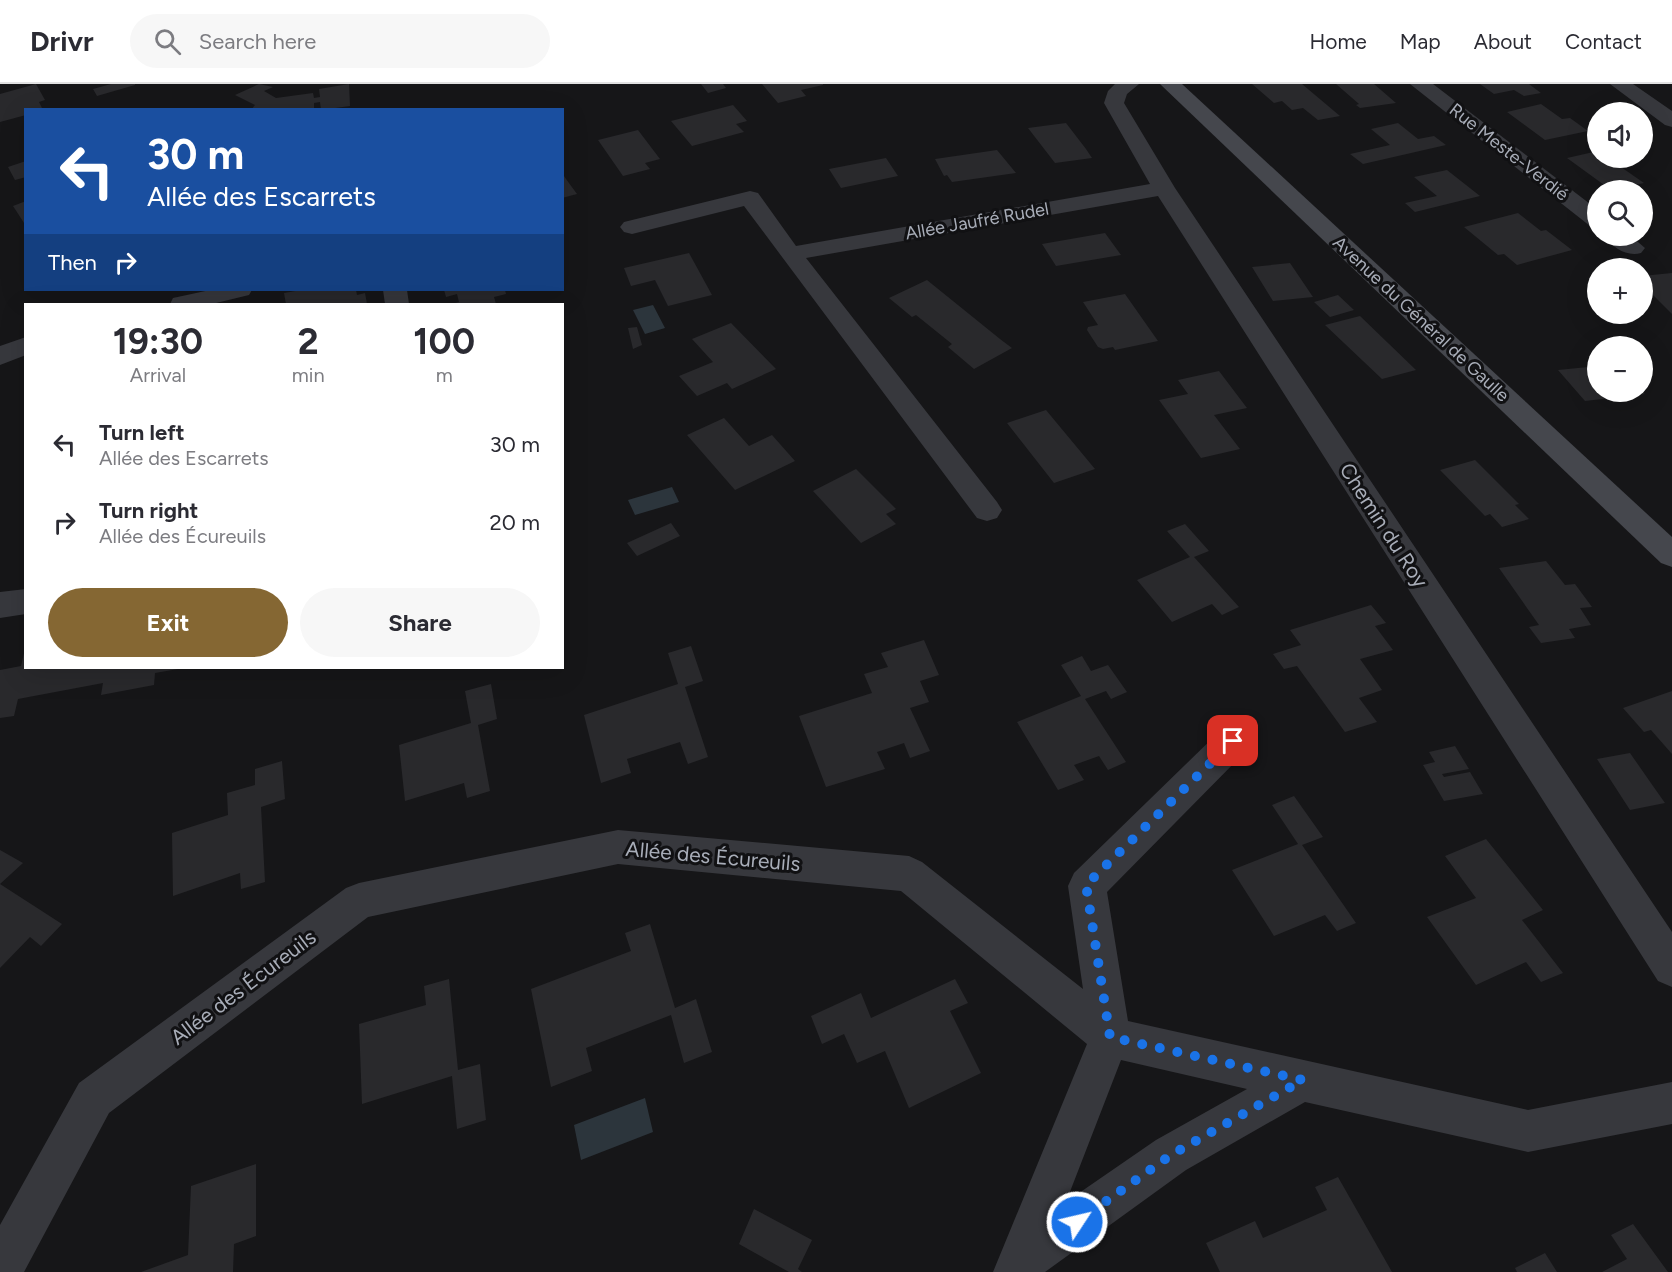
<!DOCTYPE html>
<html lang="en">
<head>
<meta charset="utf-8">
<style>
  :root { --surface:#fff; --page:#f7f7f7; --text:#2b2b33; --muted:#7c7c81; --line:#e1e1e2; --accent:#856733 }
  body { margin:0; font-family:Figtree,sans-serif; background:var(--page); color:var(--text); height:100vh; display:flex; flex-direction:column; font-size:22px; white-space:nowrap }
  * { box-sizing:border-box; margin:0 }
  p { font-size:20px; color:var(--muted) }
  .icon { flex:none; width:33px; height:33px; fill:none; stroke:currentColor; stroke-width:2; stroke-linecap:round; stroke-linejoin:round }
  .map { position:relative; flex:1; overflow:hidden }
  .panel { position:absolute; left:24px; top:219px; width:540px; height:366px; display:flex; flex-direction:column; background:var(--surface); border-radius:0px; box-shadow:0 6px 24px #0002 }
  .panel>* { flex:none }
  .guide { position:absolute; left:24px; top:24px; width:540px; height:183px; border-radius:0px; box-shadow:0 6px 24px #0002; background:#1a4fa0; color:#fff; overflow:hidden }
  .buttons { position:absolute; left:1587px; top:18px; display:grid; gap:12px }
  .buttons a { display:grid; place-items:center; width:66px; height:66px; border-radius:50%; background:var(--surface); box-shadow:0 6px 24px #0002; font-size:30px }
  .pin { position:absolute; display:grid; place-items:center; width:51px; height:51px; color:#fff; margin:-26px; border-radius:12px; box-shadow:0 3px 9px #0006 }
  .me { position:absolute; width:66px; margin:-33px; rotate:55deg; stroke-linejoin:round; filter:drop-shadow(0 0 4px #0008) }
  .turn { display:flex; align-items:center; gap:21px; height:126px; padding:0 24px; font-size:27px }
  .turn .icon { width:78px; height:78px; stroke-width:2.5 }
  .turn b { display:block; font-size:42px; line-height:51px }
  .then { display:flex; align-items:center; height:57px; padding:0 24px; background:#0003; gap:12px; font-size:22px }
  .eta { display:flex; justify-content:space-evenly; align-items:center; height:102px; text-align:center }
  .eta b { font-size:36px; font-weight:700; line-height:42px }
  .primary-button { display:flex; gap:12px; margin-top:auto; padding:12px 24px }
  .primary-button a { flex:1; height:69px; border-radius:36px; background:var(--accent); color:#fff; font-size:24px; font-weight:700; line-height:69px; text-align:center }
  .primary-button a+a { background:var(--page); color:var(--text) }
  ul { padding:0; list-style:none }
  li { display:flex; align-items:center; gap:18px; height:78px; padding:0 24px }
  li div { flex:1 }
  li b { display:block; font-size:22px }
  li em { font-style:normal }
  header { display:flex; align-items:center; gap:36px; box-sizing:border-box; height:84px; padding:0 30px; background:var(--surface); border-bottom:2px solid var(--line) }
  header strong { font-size:28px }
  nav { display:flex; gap:33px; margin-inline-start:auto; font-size:21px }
  .search { width:420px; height:54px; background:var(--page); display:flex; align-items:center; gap:15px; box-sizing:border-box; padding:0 21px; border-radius:33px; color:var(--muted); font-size:22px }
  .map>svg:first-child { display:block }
</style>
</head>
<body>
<header>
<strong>Drivr</strong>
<div class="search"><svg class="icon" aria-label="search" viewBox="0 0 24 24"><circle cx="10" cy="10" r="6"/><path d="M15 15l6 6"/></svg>Search here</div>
<nav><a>Home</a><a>Map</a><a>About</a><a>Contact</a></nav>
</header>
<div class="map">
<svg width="1672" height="1188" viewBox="0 0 1672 1188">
  <rect width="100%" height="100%" fill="#161618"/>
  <path fill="#2c353c" d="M653,221l12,23 -20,6 -12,-24z
    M672,403l7,15 -44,13 -7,-15z
    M645,1014l8,34 -72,28 -7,-35z"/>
  <path fill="#29292c" d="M36,0l9,16 -6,2 4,8h-17v5l-26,7v-28z
    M111,0h24v1l-38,11 -4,-7z
    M259,0l14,3 -9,4 12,7 37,-5 1,5 6,-1 -1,-8 30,-5 1,22 -29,4 -1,-8 -6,1v5l-12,2h-51l4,-5 -20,-10z
    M701,0h22l3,4 -18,5z
    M762,0h61v1l-22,5 5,6 -28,7z
    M1252,0h50l38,32 -22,4 -15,-12 -11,2 -10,-9 -8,2z
    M1336,0h38l22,19 -36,5 -4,-3 3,-1z
    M1480,0h49l12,9 -17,3 -10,-6 -20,4z
    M1541,20l21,15 8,-1 18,13 -43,9 -38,-28z
    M733,21l14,16 -11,3 8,8 -52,14 -21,-25z
    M1066,39l20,26 6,9 -37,5 -27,-35z
    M1398,39l20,16 16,-3 12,9 -83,19 -13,-10 40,-9 -19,-16z
    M638,46l22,29 -15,4 5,6 -27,7 -25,-36z
    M997,66l19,23 -64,9 -5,-7 -3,1 -9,-17z
    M1598,67v7h10l36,25 -33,7 -44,-32z
    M886,74l12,18 -57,12 -12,-19z
    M26,77v16l-11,3 -7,-13z
    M1447,86l33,26 -65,16 -10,-9 32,-7 -23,-19z
    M562,89l4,6 11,15 -15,4z
    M26,117v25l-13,-20z
    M1518,129l23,18 5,-1 26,20 -55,15 -13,-11 -6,1 -34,-28z
    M1105,149l16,22 -65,11 -14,-22z
    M689,169l23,42 -44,11 -13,-26 -24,6 -7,-18z
    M1290,179l23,34 -40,4 -21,-34z
    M1672,189v41l-30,-30v-8z
    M927,196l73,59 12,9 -38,21 -26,-22 4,-3 -36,-29 -4,2 -23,-19z
    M301,206h55l1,5 8,-2 2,11h-81l-2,-11z
    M444,206h61l1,4 -12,3 2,7h-45l8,-2 -2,-8 -11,3z
    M1125,210l33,47 -43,9 -2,-3 -10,2 -5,-2 -11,-17 1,-3 10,-2 -15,-23z
    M1338,211l16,15 -24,7 -16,-15z
    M1360,232l56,54 -34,9 -57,-54z
    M731,239l45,46 -44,20 -5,-6 -30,13 -18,-20 34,-14 -21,-23z
    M637,243l5,18 -9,4 -5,-21z
    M1598,282v26h44l3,2 -60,7 -27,-31z
    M1219,287l28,37 -33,7 26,34 -39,9 -42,-58 29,-6 -10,-14z
    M1046,326l49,59 -41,14 -47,-60z
    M724,334l25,28 23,-11 23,26 -60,29 -48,-55z
    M1475,376l44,44 -4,1 14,14 -27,8 -12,-13 -5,2 -45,-46z
    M856,385l40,40 -10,5 10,10 -35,19 -48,-52z
    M671,439l9,13 -43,20 -10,-13z
    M1185,440l24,27 -15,6 45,50 -17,8 -10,-11 -40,18 -35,-42 53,-23 -23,-26z
    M1546,477l19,24 10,-1 17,23 -12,1 11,17 -22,4 6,9 -34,5 -12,-16 10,-2 -40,-57z
    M1371,521l15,18 -11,3 18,24 -33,9 22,31 -23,8 18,24 -32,10 -48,-66 -13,3 -11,-15 28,-9 -11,-15z
    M924,556l15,35 -19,6 9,21 -19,6 20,43 -20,7 -6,-15 -27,9 8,17 -59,18 -27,-71 73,-23 -8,-19 24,-7 -7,-14z
    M691,562l12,35 -18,6 23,70 -20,7 -8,-22 -53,17 4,14 -30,10 -17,-68 94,-31 -10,-31z
    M25,565l1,19 152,1 -23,4 -1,12 -53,10 2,-12 -85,16 -4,17 -14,2v-48l21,-4z
    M1082,572l9,15 17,-6 19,27 -16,7 -5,-8 -21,8 41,63 -18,8 -9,-14 -25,9 10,15 -26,10 -41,-68 64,-26 -20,-31z
    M491,600l6,35 -19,6 12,66 -23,7 -3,-15 -59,18 -6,-56 72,-22 -6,-32z
    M1672,607v63l-21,-24 -7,2 -21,-24z
    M1455,662l14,23 -27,5 2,3 26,-5 13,22 -39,7 -21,-36 12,-3 -6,-10z
    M1630,669l23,33 12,17 -35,7 -33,-51z
    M282,677l3,38 -24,8 4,75 -24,7 -1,-16 -67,23 -1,-63 56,-18 -1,-22 28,-8v-16z
    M1294,712l29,41 -21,8 54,78 -19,8 -12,-16 -51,21 -42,-66 66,-26 -26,-39z
    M1486,755l57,71 -21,10 41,53 -22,9 -15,-20 -50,23 -49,-68 49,-19 -31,-42z
    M0,766l23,13 -23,21 62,40 -21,22 -11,-9 -30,31z
    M650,840l25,84 21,-9 16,53 -28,11 -13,-48 -85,33 6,23 -41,16 -20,-98 100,-38 -6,-18z
    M449,895l9,91 22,-6 6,56 -29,9 -5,-53 -90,28 -3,-80 67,-19 -2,-19z
    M955,895l13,24 -18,8 31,62 -72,35 -24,-57 -28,12 -13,-29 -22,10 -11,-28 50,-23 10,25z
    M256,1080v72l-22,8 -1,28h-92l47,-17 3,-69z
    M1338,1093l54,95h-172l-14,-29 49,-22 8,17 64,-28 -12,-23z
    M754,1125l58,31 -14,29 4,3h-13l-50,-28z
    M1633,1140l35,48h-66l25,-13 -16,-24z
    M1545,1169l12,19h-40l-2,-4z"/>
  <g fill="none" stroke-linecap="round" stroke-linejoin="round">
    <path fill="#37383d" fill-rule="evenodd" d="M1115,0h24l-12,10 -3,9 51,85 497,744v55l-14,-6 -500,-785 -352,62 191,244 5,8 -5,8 -10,3 -10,-3 -233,-312 -112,28 -8,-2 -4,-5 4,-5 126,-31 8,2 38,53 354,-62 -46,-81 4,-12z
      M1410,0h23l165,126v18l-8,-2z
      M1610,0h23l39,27v16l-7,-2z
      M1604,152h27l14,12 -4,5c-14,4 -28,-5 -37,-17z
      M210,206h42l-3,5 -37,9h-42l3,-6z
      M383,206h24l2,14h-24z
      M26,253v18l-26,10v-19z
      M26,505v25l-26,4v-26z
      M1233,642l12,4 5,11 -5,11 -138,140 21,129 400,89 144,-28v42l-144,28 -223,-50 -119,68 -141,102h-52l94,-228 -186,-153 -283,-27 -250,53 -259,196 -85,159h-24v-47l79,-142 267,-195 13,-5 259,-53 291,26 13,6 161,127 -15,-103 6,-13 147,-143zM1121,976l126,29 -91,51 -90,62z"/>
    <path fill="#45474d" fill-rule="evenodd" d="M1160,0h22l490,453v30l-11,-4z"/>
  </g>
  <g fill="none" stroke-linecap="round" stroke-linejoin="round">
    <path stroke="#1a73e8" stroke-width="10" stroke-dasharray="0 18" d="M1077,1138l94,-67 132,-75 -193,-43 -24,-152 147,-144"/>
  </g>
  <g text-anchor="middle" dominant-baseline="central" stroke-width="6" stroke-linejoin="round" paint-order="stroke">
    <g font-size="18" fill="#a8adb8" stroke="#111113">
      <text transform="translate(1509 68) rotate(38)">Rue Meste-Verdié</text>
      <text transform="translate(977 137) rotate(-10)">Allée Jaufré Rudel</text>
      <text transform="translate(1421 235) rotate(43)">Avenue du Général de Gaulle</text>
    </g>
    <g font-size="21" fill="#a8adb8" stroke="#111113">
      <text transform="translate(1384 441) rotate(57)">Chemin du Roy</text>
      <text transform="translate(713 772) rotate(5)">Allée des Écureuils</text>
      <text transform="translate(243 903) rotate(-37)">Allée des Écureuils</text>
    </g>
  </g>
</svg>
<div class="buttons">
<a><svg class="icon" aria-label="sound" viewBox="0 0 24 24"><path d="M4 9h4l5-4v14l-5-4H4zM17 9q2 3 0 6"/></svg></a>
<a><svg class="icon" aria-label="search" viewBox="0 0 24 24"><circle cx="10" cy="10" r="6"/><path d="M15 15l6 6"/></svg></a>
<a>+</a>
<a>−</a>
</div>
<div class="pin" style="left:1233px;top:657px;background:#d93025"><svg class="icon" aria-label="arrive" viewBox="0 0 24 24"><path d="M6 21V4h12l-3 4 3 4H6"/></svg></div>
<svg class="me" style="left:1077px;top:1138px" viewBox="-20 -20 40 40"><circle r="17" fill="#1a73e8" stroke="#fff" stroke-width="3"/><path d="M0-11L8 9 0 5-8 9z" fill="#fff"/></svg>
<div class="guide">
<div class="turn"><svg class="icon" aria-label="left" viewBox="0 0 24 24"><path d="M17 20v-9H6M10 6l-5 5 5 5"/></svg><div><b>30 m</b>Allée des Escarrets</div></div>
<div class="then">Then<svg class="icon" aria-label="right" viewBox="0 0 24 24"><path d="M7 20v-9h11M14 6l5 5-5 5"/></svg></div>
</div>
<section class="panel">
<div class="eta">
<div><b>19:30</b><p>Arrival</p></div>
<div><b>2</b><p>min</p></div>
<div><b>100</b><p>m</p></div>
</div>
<ul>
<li><svg class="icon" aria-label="left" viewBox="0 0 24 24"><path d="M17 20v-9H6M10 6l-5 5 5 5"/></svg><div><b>Turn left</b><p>Allée des Escarrets</p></div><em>30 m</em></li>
<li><svg class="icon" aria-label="right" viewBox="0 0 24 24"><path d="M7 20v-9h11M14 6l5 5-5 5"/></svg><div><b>Turn right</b><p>Allée des Écureuils</p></div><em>20 m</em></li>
</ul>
<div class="primary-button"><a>Exit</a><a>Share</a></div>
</section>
</div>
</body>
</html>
